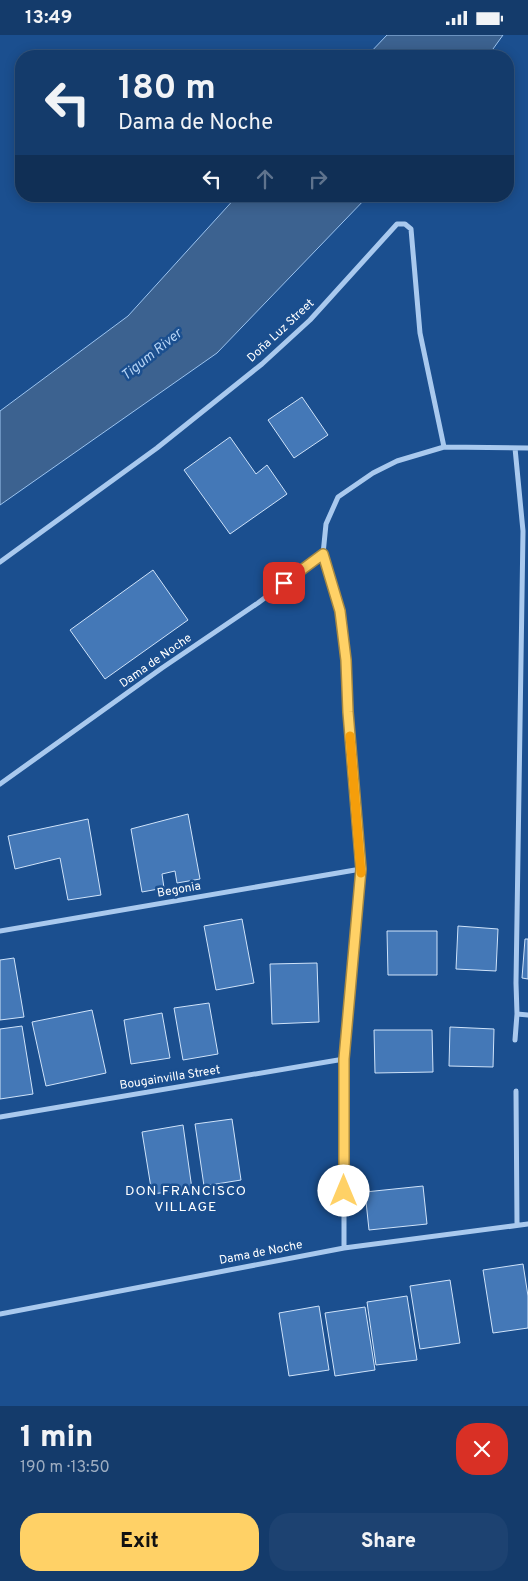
<!DOCTYPE html>
<html lang="en">
<head>
<meta charset="utf-8">
<style>
  :root { --surface:#143b6b; --page:#1d4271; --text:#f1f3f6; --muted:#9dadc1; --line:#33557e; --accent:#ffd166 }
  body { margin:0; font-family:Overpass,sans-serif; background:var(--page); color:var(--text); height:100vh; display:flex; flex-direction:column; font-size:19px; white-space:nowrap }
  * { box-sizing:border-box; margin:0 }
  p { font-size:16px; color:var(--muted) }
  .icon { flex:none; width:28px; height:28px; fill:none; stroke:currentColor; stroke-width:2; stroke-linecap:round; stroke-linejoin:round }
  .map { position:relative; height:1371px; overflow:hidden }
  .panel { display:flex; flex-direction:column; background:var(--surface); flex:1 }
  .panel>* { flex:none }
  .hud { position:absolute; left:15px; top:15px; width:499px; height:152px; border-radius:20px; box-shadow:0 2px 12px #0003,0 0 0 1px var(--line); background:#143b6b; color:var(--text); overflow:hidden }
  .pin { position:absolute; display:grid; place-items:center; width:42px; height:42px; color:#fff; margin:-21px; border-radius:10px; box-shadow:0 2px 8px #0006 }
  .me { position:absolute; width:55px; margin:-28px; rotate:0deg; stroke-linejoin:round; filter:drop-shadow(0 0 4px #0008) }
  .turn { display:flex; align-items:center; gap:18px; height:105px; padding:0 20px; font-size:22px }
  .turn .icon { width:65px; height:65px; stroke-width:2.5 }
  .turn b { display:block; font-size:35px; line-height:42px }
  .lanes { display:flex; align-items:center; height:48px; padding:0 20px; background:#0003; justify-content:center; gap:25px; direction:ltr }
  .lanes .off { opacity:.35 }
  .round { display:grid; place-items:center; flex:none; width:52px; height:52px; border-radius:20px; background:var(--page) }
  .overview { display:flex; align-items:center; justify-content:space-between; height:85px; padding:0 20px }
  h1 { font-size:30px; font-weight:800; line-height:38px }
  .action { display:flex; gap:10px; margin-top:auto; padding:10px 20px }
  .action a { flex:1; height:58px; border-radius:20px; background:var(--accent); color:#111; font-size:20px; font-weight:800; line-height:58px; text-align:center }
  .action a+a { background:var(--page); color:var(--text) }
  .status { display:flex; justify-content:space-between; align-items:center; height:35px; padding:0 25px; background:var(--surface); direction:ltr }
  .status svg { height:14px; fill:currentColor }
  .map>svg:first-child { display:block }
</style>
</head>
<body>
<div class="status"><b>13:49</b><svg viewBox="0 0 49 12"><path d="M0 12V9h3v3zM5 12V6h3v6zM10 12V3h3v9zM15 12V0h3v12zM26 1h20v11H26zM47 4h2v5h-2z"/></svg></div>
<div class="map">
<svg width="528" height="1371" viewBox="0 0 528 1371">
  <rect width="100%" height="100%" fill="#1b4f8f"/>
  <path fill="#3c6290" stroke="#9cc4f0" d="M387,0h116l-15,21h-121z
    M237,161h131l-151,157 -217,152v-94l128,-95z"/>
  <path fill="#4478b7" stroke="#cfe3fa" d="M302,362l26,38 -34,23 -26,-38z
    M230,402l26,37 11,-9 20,29 -57,40 -46,-64z
    M153,535l35,50 -83,59 -35,-49z
    M188,779l12,65 -23,4 -2,-12 -13,3 2,14 -22,4 -11,-63z
    M88,784l13,76 -33,5 -8,-42 -45,11 -7,-33z
    M242,884l12,64 -38,7 -12,-64z
    M458,891l40,3 -2,42 -40,-2z
    M387,896h50v44h-49z
    M525,904h3v40l-6,-1z
    M14,923l10,59 -24,3v-60z
    M317,928l2,59 -47,2 -2,-60z
    M209,968l9,51 -35,6 -9,-52z
    M92,975l14,63 -60,13 -14,-64z
    M162,978l8,45 -39,6 -7,-44z
    M22,991l11,68 -33,5v-70z
    M450,992l44,2 -1,38 -44,-1z
    M374,995h58l1,42 -58,1z
    M232,1084l9,61 -37,6 -9,-62z
    M183,1090l9,64 -40,5 -10,-62z
    M423,1151l4,38 -58,6 -4,-38z
    M523,1229l5,32v32l-35,5 -10,-63z
    M450,1245l10,63 -40,6 -10,-63z
    M407,1261l10,64 -41,5 -9,-63z
    M319,1271l10,64 -40,6 -10,-63z
    M365,1272l10,63 -40,6 -10,-63z"/>
  <g fill="none" stroke-linecap="round" stroke-linejoin="round">
    <path stroke="#a9c9ee" stroke-width="5" d="M0,527l157,-114 105,-84 48,-44 87,-96h8l6,5 9,104 24,114
      M0,749l162,-116 96,-65 65,-49
      M0,896l361,-62
      M517,979l11,1
      M515,1005l2,-26 -1,-31 7,-452 -8,-83
      M516,1056l1,133
      M0,1082l344,-58
      M344,1213v-189l17,-190 -13,-157 -2,-52 -6,-49 -17,-57 3,-30 12,-27 35,-24 24,-12 47,-14 84,1
      M0,1279l344,-66 184,-24"/>
  </g>
  <g fill="none" stroke-linecap="round" stroke-linejoin="round">
    <defs>
      <path id="route" d="M284,548l39,-29 17,57 6,49 2,52 13,157 -17,190v132"/>
    </defs>
    <use href="#route" stroke="#a68842" stroke-width="12"/>
    <use href="#route" stroke="#ffd166" stroke-width="9"/>
    <path stroke="#f59e0b" stroke-width="9" d="M350,701l11,137"/>
  </g>
  <g text-anchor="middle" dominant-baseline="central" stroke-width="5" stroke-linejoin="round" paint-order="stroke">
    <g font-size="12" fill="#fff" stroke="#1b4f8f">
      <text transform="translate(281 296) rotate(-43)">Doña Luz Street</text>
      <text transform="translate(156 626) rotate(-35)">Dama de Noche</text>
      <text transform="translate(179 855) rotate(-10)">Begonia</text>
      <text transform="translate(170 1043) rotate(-9)">Bougainvilla Street</text>
      <text transform="translate(261 1218) rotate(-11)">Dama de Noche</text>
    </g>
    <g font-size="14" font-style="italic" fill="#b5d3f5" stroke="#1b4f8f">
      <text transform="translate(152 320) rotate(-39)">Tigum River</text>
    </g>
    <g font-size="14" letter-spacing="1" fill="#fff" stroke="#1b4f8f">
      <text x="186" y="1156">DON FRANCISCO<tspan x="186" dy="16">VILLAGE</tspan></text>
    </g>
  </g>
</svg>
<div class="pin" style="left:284px;top:548px;background:#d93025"><svg class="icon" aria-label="arrive" viewBox="0 0 24 24"><path d="M6 21V4h12l-3 4 3 4H6"/></svg></div>
<svg class="me" style="left:344px;top:1156px" viewBox="-20 -20 40 40"><circle r="19" fill="#fff"/><path d="M0-13L10 11 0 6-10 11z" fill="#ffd166"/></svg>
<div class="hud">
<div class="turn"><svg class="icon" aria-label="left" viewBox="0 0 24 24"><path d="M17 20v-9H6M10 6l-5 5 5 5"/></svg><div><b>180 m</b>Dama de Noche</div></div>
<div class="lanes"><svg class="icon" aria-label="left" viewBox="0 0 24 24"><path d="M17 20v-9H6M10 6l-5 5 5 5"/></svg><svg class="icon off" aria-label="ahead" viewBox="0 0 24 24"><path d="M12 20V5M6 11l6-6 6 6"/></svg><svg class="icon off" aria-label="right" viewBox="0 0 24 24"><path d="M7 20v-9h11M14 6l5 5-5 5"/></svg></div>
</div>
</div>
<section class="panel">
<div class="overview"><div><h1>1 min</h1><p>190 m · 13:50</p></div><a class="round" style="background:#d93025;color:#fff"><svg class="icon" aria-label="close" viewBox="0 0 24 24"><path d="M6 6l12 12M18 6L6 18"/></svg></a></div>
<div class="action"><a>Exit</a><a>Share</a></div>
</section>
</body>
</html>
